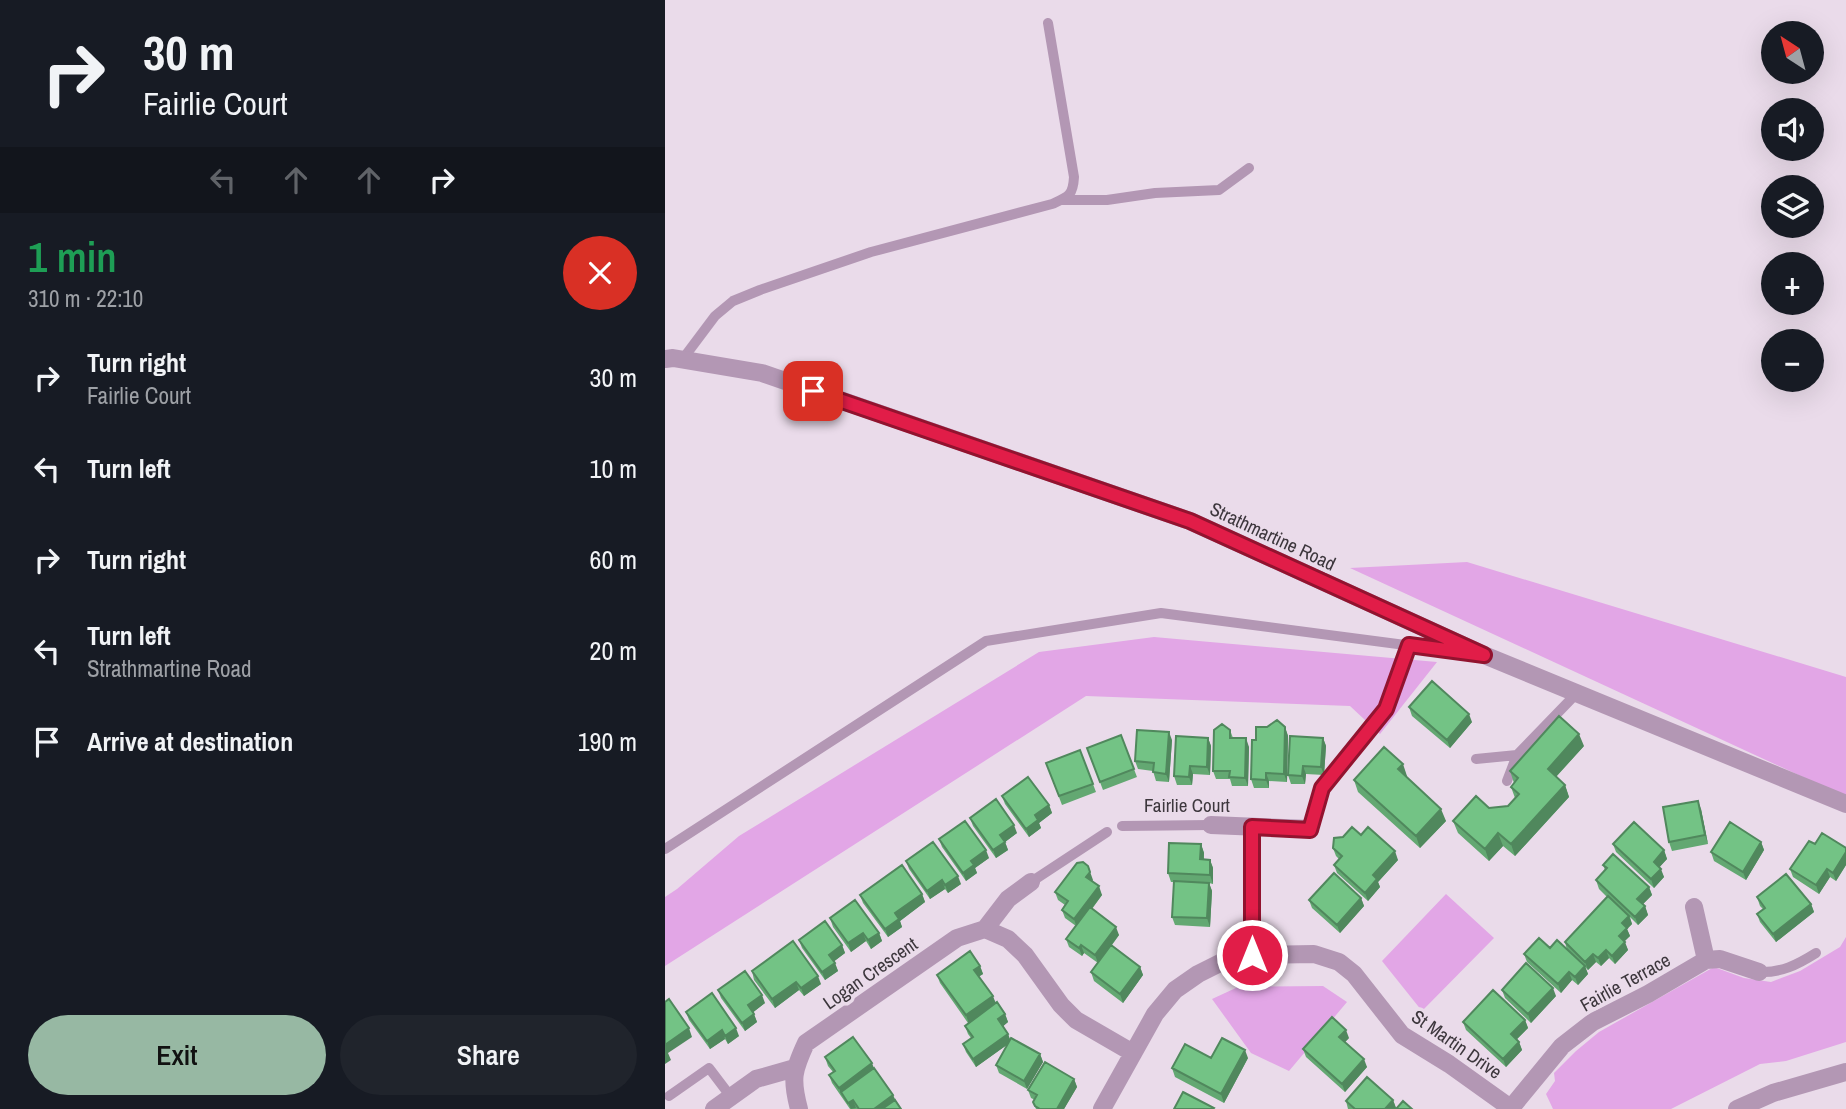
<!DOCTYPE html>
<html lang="en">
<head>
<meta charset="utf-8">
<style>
  :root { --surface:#171b24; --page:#20242c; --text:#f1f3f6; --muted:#9ea1a6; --accent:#97b8a3 }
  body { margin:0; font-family:"Archivo Narrow",sans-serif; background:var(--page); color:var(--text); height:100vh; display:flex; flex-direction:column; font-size:26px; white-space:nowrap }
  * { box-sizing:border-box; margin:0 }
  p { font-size:23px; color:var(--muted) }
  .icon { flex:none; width:38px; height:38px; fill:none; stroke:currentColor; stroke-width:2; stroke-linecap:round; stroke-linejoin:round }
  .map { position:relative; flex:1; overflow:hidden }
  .sheet { display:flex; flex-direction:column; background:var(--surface); width:665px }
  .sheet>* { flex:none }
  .hud { background:#171b24; color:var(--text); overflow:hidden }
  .needle { width:46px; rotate:324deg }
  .fabs { position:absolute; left:1096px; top:21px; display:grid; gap:14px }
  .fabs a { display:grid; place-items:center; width:63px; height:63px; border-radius:50%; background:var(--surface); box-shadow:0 7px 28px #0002; font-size:35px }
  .pin { position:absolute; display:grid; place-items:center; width:60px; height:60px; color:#fff; margin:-30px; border-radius:14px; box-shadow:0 4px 10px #0006 }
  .me { position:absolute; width:77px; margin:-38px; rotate:0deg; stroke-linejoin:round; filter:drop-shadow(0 0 5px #0008) }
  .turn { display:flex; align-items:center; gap:24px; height:147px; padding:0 28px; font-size:32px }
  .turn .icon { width:91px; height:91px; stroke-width:2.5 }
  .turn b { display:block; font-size:49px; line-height:60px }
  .lanes { display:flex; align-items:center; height:66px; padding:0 28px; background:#0003; justify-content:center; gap:35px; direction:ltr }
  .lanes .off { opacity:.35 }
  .round { display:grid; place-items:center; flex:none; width:74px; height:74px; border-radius:37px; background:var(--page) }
  .headline { display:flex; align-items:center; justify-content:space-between; height:119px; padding:0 28px }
  h1 { font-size:42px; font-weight:600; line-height:52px; color:#1e9e55 }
  .button { display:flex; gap:14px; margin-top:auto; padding:14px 28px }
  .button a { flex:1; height:80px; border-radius:42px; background:var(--accent); color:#111; font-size:28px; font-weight:600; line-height:80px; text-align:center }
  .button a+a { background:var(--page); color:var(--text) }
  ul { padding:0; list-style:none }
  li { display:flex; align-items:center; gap:21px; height:91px; padding:0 28px }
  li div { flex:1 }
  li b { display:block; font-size:26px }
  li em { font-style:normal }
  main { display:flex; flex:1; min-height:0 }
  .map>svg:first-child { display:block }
</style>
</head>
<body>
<main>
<section class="sheet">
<div class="hud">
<div class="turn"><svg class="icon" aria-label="right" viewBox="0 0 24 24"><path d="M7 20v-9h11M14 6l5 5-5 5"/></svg><div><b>30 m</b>Fairlie Court</div></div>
<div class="lanes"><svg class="icon off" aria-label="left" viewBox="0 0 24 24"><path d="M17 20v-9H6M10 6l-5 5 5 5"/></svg><svg class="icon off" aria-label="ahead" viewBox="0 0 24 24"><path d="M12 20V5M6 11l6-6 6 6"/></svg><svg class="icon off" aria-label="ahead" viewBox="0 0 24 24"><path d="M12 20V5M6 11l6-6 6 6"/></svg><svg class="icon" aria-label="right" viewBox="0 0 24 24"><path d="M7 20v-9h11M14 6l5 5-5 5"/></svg></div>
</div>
<div class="headline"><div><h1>1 min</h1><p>310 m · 22:10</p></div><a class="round" style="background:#d93025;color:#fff"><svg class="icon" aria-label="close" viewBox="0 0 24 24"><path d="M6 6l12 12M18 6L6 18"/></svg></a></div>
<ul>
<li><svg class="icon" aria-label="right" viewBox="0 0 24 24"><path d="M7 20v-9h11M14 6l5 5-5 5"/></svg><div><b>Turn right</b><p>Fairlie Court</p></div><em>30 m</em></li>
<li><svg class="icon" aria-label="left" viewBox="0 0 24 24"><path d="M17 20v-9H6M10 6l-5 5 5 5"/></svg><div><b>Turn left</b></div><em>10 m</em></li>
<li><svg class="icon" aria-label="right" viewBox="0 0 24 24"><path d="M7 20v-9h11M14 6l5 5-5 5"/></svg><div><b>Turn right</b></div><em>60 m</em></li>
<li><svg class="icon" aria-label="left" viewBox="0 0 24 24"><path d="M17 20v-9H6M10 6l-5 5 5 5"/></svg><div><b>Turn left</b><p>Strathmartine Road</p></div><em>20 m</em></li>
<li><svg class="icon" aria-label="arrive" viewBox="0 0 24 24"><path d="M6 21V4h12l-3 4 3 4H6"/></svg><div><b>Arrive at destination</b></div><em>190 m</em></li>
</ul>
<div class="button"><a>Exit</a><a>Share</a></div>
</section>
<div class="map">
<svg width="1181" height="1109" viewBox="0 0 1181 1109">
  <rect width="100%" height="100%" fill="#eadbea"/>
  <path fill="#e2a6e6" d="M802,562l379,115v120l-496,-229z
    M489,637l283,25 -57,72 -30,-28 -264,-10 -421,270v-69l12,-8 62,-53 300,-184z
    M781,894l48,44 -72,73 -40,-50z
    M1181,937v105l-60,19 -26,3 -89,45h-118l-7,-15 9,-13 -1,-8 22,-22 23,-19 115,-65 30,11 27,4 29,-11 40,-24z
    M658,986l24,16 -58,69 -38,-18 -39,-54 26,-12z"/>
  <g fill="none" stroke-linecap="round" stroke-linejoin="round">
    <path stroke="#b397b4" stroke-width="10" d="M398,200h44l48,-7 64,-3 30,-22
      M17,360l33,-44 18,-15 27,-11 111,-38 181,-48c16,-7 21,-8 22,-27l-26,-154
      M811,759l41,-4 59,-61
      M842,781l10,-26
      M457,826l89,-1
      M645,829l12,-41 64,-79 23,-64
      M0,849l321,-208 175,-28 305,40
      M366,882l76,-50
      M1094,972c22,1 38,-7 57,-19
      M4,1096l40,-28 22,29"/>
    <path stroke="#b397b4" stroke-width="18" d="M546,825l99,4
      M587,827v128
      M320,929l23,-30 23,-17
      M1041,960l14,-1 39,13
      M846,1108l51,-62 31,-24 55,-28 58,-34 -12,-53
      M49,1109l42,-30 39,-11
      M134,1109c-8,-30 -6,-38 7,-66l151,-105 28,-9 23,10 17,16 36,50 15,15 57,33
      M437,1109l53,-95 20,-24 23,-16 26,-13 28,-6 62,-1 25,8 15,12 48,61 47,29 63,45
      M1072,1109l36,-16 73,-21"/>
    <path stroke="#b397b4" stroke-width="18" d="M0,359l8,-1 89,15 428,148 294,134 362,149"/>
  </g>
  <path fill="#63a872" d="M744,707l63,15 -22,26 -38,-32z
    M620,727l3,9 -1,46 -18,-1v7h-15l-3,-9 5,-39z
    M565,730l3,8 16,9 -1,39h-16l-2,-7h-14l-3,-8z
    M456,735l16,42 -34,13 -16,-42z
    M543,738l3,8 -1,29 -17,-1 -1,11h-15l-3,-9z
    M658,738l3,8 -2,29 -18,-1 -1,10h-14l-3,-9z
    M507,740l-3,42 -13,-1 -3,-10 -15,-2 -3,-8z
    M919,746l-28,31 9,8 4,12 -54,59 -12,-10 -14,15 -31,-28 -5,-12 36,-13 19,-2 7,-8 -4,-11 3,-4 -4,-12z
    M415,750l16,42 -34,13 -16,-42z
    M742,776v1l39,44 -26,27 -62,-56 -4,-12z
    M337,796l47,9 3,8 -13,10 2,5 -12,9 -24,-33z
    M1036,809l7,35 -36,7 -3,-9z
    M305,818l47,15 -12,9 3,8 -12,8 -23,-32z
    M696,835l37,25 -20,22 2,5 -12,14 -31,-28 -3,-8 5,-6 -3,-3 -3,-8z
    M274,839l50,19 -14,10 2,5 -11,8 -24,-34z
    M1096,842l3,8 -18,30 -32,-19 -3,-9z
    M536,844l3,9v6l6,1 3,8v16l-4,-1 3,8 -2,36 -35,-2 -3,-8 2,-35h-3l-3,-9z
    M948,844l51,6 3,9 -8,8 5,10 -10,11 -38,-36z
    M1150,844l31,4v17l-10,16 -6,-4 -11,17 -26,-17 -3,-8z
    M241,861l55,23 -13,9 -3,-4 -15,10 -21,-30z
    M938,865l46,22 3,8 -9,9 2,2 3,9 -10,10 -8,-8 2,7 -5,5 3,7 -6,5 4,9 -13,14 -6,-6 -8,8 -5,-4 -8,8 -3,-3 3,7 -10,11 -6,-5 -11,13 -34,-31 -3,-8 26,-6 17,2 -2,-8 42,-45 -8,-8 -3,-9 9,-10z
    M428,880l-1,1 10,14 -10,14 27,26 -7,10 28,22 3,8 -20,28 -29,-22 -3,-9 7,-9 -14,-10 -2,3 -13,-9 -3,-8 10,-13 -11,-8 -3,-8 3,-5 -7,-5 -3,-8z
    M257,894l3,8 -25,19 2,6 -14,10 -25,-34 -3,-8z
    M1092,897l54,7 3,8 -38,30 -16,-20 -3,-8 6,-5 -3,-3z
    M696,898l3,8 -24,27 -28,-25 -3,-8z
    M165,918l49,15 3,8 -11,8 -5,-8 -15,11 -18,-25z
    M134,940l43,5 3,8 -11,8 4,10 -13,9 -23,-32z
    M315,966l3,8 -4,2 17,27 9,11 3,8 -5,4 5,8 2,6 30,14 3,8 -16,27 -28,-16 -3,-8 12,-21 -32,23 -10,-15 -3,-8 8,-6 -3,-4 -3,-8 3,-3 -28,-40 -3,-8z
    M87,971l69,13 -17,12 -5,-6 -24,18 -21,-28z
    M53,990l47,13 -12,9 4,10 -12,9 -24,-33z
    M837,990l54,6 -25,27 -26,-25z
    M21,1012l53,24 -11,8 -3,-5 -15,10 -21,-29z
    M860,1020l3,8 -11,11 2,3 3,8 -16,17 -40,-37 -3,-8z
    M684,1038l-4,4 22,25 -22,25 -39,-35 -3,-8z
    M160,1057l49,11 19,27 3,6 5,8h-51l-18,-26 -3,-8 4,-3 -5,-6z
    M546,1058h37l-24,45 -49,-26 -3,-9z
    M409,1079l3,8 -13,22h-28l-3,-7 2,-2 -4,-2 -3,-8z
    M728,1100l3,8v1h-48l-2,-8z"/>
  <path fill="#50885d" d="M804,714l3,8 -22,26 -3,-8z
    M620,727l3,9 -1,46 -3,-8z
    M504,732l3,8 -3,42 -3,-8z
    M914,734l5,12 -32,35 -4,-12z
    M543,738l3,8 -1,29 -3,-8z
    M581,738l3,9 -1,39 -3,-8z
    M658,738l3,8 -2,29 -3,-8z
    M738,764l4,12 -5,5 -4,-12z
    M525,766l3,8 -1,11 -3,-8z
    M638,766l3,8 -1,10 -3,-8z
    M601,773l3,8v7l-3,-8z
    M900,785l4,12 -54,59 -4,-12z
    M1033,801l3,8 7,35 -3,-9z
    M384,805l3,8 -13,10 2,5 -12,9 -3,-8 9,-14z
    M776,809l5,12 -26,27 -4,-12z
    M349,825l3,8 -12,9 3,8 -12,8 -3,-8 7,-15z
    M833,833l5,13 -14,15 -4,-12z
    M1096,842l3,8 -18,30 -3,-8z
    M536,844l3,9 -1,15 -3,-9z
    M321,850l3,8 -14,10 2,5 -11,8 -3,-8 8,-12z
    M999,850l3,9 -10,11 -3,-8z
    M730,851l3,9 -20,22 2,5 -12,14 -3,-8 8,-18z
    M1181,852v13l-10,16 -3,-8z
    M545,860l3,8v16l-3,-9z
    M423,866l5,14 -4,5 -3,-8z
    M996,869l3,8 -10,11 -3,-9z
    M1162,869l3,8 -11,17 -3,-9z
    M293,876l3,8 -13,9 -3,-8z
    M277,880l3,9 -15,10 -3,-8z
    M544,883l3,8 -2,36 -3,-9z
    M434,886l3,9 -25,33 -3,-9z
    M984,887l3,8 -12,12 -3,-8z
    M257,894l3,8 -25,19 2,6 -14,10 -3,-8 10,-16z
    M696,898l3,8 -24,27 -3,-8z
    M1146,904l3,8 -38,30 -3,-8z
    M980,906l3,9 -10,10 -3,-8z
    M964,916l3,8 -5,5 3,7 -8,8 -3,-8 3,-13z
    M451,927l3,8 -21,28 -3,-8z
    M198,933l3,8 -15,11 -3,-9z
    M214,933l3,8 -11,8 -3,-9z
    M960,942l3,8 -13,14 -3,-8z
    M177,945l3,8 -13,10 -3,-8z
    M416,945l3,8 -2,3 -3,-8z
    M941,950l3,8 -8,8 -3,-8z
    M928,954l3,8 -8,8 -3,-8z
    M170,963l3,8 -13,9 -3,-8z
    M315,966l3,8 -6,4 -3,-8z
    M920,966l3,8 -10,11 -3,-8z
    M475,967l3,8 -20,28 -3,-9z
    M904,972l3,8 -11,13 -3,-9z
    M153,976l3,8 -17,12 -3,-8z
    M131,982l3,8 -24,18 -3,-9z
    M888,988l3,8 -25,27 -3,-9z
    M97,995l3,8 -14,11 -3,-9z
    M328,996l3,8 -27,20 -3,-9z
    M89,1014l3,8 -12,9 -3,-8z
    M340,1014l3,8 -7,6 -3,-9z
    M860,1020l3,8 -14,14 -3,-8z
    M24,1028l3,9 -24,16 3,7 -6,4v-19z
    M71,1028l3,8 -11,8 -3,-8z
    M57,1030l3,9 -15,10 -3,-8z
    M681,1030l3,8 -7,7 -3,-8z
    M343,1034l3,8 -35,25 -3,-8z
    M854,1042l3,8 -16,17 -3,-8z
    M580,1050l3,8 -24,45 -3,-9z
    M375,1054l3,8 -16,27 -3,-8z
    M699,1059l3,8 -22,25 -3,-8z
    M207,1063l3,8 -34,21 1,4 -3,-8z
    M409,1079l3,8 -13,22h-7z
    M228,1095l3,8 -8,6h-14z
    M188,1100l3,8 -5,1 -3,-6z
    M728,1100l3,8v1h-11z"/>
  <path fill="#73c385" stroke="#50885d" stroke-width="2" d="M767,681l37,33 -22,26 -38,-33z
    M894,716l20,18 -31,35 17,16 -54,59 -13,-11 -13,16 -32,-28 23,-25 13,12 19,-2 11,-12 -8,-7 7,-9 -8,-7z
    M612,720l8,7 -1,47 -18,-1v7l-15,-1 1,-39h4v-13h11z
    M557,724l8,6v8h16l-1,40 -16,-1 1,-6h-17l1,-41z
    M472,730l32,2 -3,42 -13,-2 1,-9 -19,-2z
    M456,735l13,34 -34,13 -13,-34z
    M511,736l32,2 -1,29 -17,-1 -1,11 -15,-1z
    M625,736l33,2 -2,29 -18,-1 -1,10 -14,-1z
    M719,747l19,17 -5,5 43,40 -25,27 -62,-56z
    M415,750l13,34 -34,12 -13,-33z
    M363,777l21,28 -14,10 3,5 -12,9 -24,-33z
    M331,799l18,26 -14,10 5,7 -12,8 -23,-32z
    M1033,801l7,34 -36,7 -6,-35z
    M300,821l21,29 -15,11 3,4 -11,8 -24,-34z
    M969,822l30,28 -10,12 7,7 -10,10 -38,-35z
    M1065,822l31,20 -18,30 -32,-20z
    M687,827l9,8 7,-8 27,24 -22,24 4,4 -12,14 -31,-28 8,-9 -9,-8 1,-10 9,-1z
    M1157,833l24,15v4l-13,21 -6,-4 -11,16 -26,-16 19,-28 6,3z
    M268,842l25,34 -13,9 -3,-5 -15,11 -21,-30z
    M504,843l32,1 -1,15 10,1v15l-42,-2z
    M948,854l36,33 -12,12 8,7 -10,11 -39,-37 11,-12 -4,-3z
    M418,862l5,4 2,6 -4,5 13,9 -25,33 -12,-9 6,-9 -13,-9 22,-29z
    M237,865l20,29 -27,19 4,6 -14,10 -25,-34z
    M669,873l27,25 -24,27 -28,-25z
    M1121,874l25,30 -38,30 -16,-20 8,-6 -8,-11z
    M509,881l35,2 -2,35 -35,-1z
    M943,896l21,20 -7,7 5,5 -8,8 6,6 -13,14 -6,-6 -8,8 -5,-4 -8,8 -20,-20z
    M190,900l24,33 -11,7 -5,-7 -15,10 -18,-25z
    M425,907l26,20 -21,28 -14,-10 -2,3 -13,-9z
    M160,921l17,24 -13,10 6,8 -13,9 -23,-32z
    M874,938l11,10 7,-8 28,26 -10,11 -6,-5 -11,12 -34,-30z
    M128,941l25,35 -17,12 -5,-6 -24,17 -20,-28z
    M446,945l29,22 -20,27 -29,-22z
    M305,951l10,15 -6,4 19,26 -27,19 -29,-40z
    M861,963l27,25 -25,26 -26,-24z
    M80,971l17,24 -14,10 6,9 -12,9 -24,-33z
    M828,990l32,30 -14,14 8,8 -16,17 -40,-37z
    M47,993l24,35 -11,8 -3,-6 -15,11 -21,-29z
    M4,999l20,29 -24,17v-43z
    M332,1002l8,12 -7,5 10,15 -35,25 -10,-15 10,-7 -8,-11z
    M667,1017l14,13 -7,7 25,22 -22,25 -39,-35z
    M188,1037l19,26 -33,25 -10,-13 6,-4 -10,-14z
    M346,1038l29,16 -16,27 -28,-16z
    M557,1038l23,12 -24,44 -49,-26 13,-24 26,14z
    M380,1062l29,17 -17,30h-17l-5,-3 -2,-4 4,-7 -9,-5z
    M209,1068l19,27 -19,14h-15l-6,-9 -5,3 -7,-11z
    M702,1077l26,23 -8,9h-30l-9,-8z
    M518,1092l31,16 -1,1h-39z
    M230,1100l6,9h-19z
    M738,1101l9,8h-16z"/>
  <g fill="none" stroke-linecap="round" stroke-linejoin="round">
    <defs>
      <path id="route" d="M148,391l377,130 294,134 -75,-10 -23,64 -64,79 -12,42 -58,-3v128"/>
    </defs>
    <use href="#route" stroke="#92132f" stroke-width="18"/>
    <use href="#route" stroke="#e11d48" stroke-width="12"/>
  </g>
  <g text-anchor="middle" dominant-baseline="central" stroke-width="7" stroke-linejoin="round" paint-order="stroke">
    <g font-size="19" fill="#3d373d" stroke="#eadbea">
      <text transform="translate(608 536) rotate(25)">Strathmartine Road</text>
      <text x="522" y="805">Fairlie Court</text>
      <text transform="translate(205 973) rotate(-35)">Logan Crescent</text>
      <text transform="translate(960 982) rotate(-29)">Fairlie Terrace</text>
      <text transform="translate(792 1044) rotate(35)">St Martin Drive</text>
    </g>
  </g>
</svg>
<div class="fabs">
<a><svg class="needle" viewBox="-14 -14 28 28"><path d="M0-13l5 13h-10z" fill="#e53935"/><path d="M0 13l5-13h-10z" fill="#9ea1a6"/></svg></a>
<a><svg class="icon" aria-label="sound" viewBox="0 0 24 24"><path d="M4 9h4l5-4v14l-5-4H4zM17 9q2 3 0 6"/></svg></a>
<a><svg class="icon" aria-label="layers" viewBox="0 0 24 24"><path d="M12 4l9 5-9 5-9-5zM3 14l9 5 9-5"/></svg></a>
<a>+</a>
<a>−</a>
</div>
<div class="pin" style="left:148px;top:391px;background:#d93025"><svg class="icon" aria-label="arrive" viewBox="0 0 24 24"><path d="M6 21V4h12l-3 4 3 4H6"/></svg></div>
<svg class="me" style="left:587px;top:955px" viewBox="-20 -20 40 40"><circle r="17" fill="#e11d48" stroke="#fff" stroke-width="3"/><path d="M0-11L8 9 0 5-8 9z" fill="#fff"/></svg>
</div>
</main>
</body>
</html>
